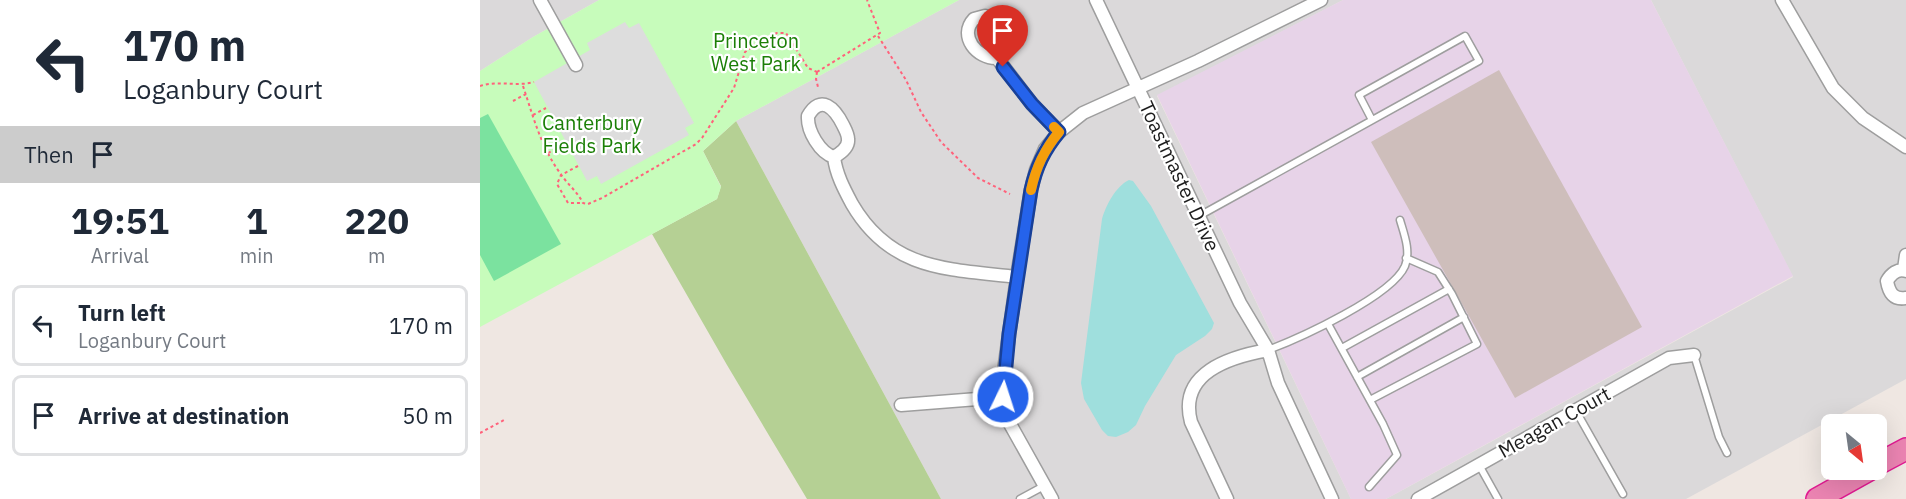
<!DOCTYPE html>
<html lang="en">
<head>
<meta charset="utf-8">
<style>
  :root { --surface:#fff; --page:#f2f2f3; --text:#1f2937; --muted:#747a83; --line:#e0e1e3 }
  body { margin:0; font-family:"IBM Plex Sans",sans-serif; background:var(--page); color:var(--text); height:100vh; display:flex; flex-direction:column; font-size:22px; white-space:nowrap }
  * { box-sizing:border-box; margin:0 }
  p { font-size:20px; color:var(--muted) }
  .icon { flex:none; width:33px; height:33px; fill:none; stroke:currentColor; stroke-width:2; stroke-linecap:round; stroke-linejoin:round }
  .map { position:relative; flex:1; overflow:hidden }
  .panel { display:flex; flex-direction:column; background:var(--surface); width:480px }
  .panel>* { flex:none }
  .top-card { background:#fff; color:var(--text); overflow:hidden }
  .needle { width:39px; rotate:151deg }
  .tools { position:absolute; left:1341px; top:414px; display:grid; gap:12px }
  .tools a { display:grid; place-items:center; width:66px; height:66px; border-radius:9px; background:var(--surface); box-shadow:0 6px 24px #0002; font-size:30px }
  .pin { position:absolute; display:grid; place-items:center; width:51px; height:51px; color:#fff; margin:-62px -26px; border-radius:50% 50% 50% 0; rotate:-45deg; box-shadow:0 0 6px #0007 }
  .pin .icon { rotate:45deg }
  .me { position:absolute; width:66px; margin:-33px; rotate:4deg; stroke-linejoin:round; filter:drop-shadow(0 0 4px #0008) }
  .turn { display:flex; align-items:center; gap:21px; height:126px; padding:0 24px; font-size:27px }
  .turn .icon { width:78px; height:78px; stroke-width:2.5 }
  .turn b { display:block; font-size:42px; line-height:51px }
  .then { display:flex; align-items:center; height:57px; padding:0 24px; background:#0003; gap:12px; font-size:22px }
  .eta { display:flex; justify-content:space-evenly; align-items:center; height:102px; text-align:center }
  .eta b { font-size:36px; font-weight:700; line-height:42px }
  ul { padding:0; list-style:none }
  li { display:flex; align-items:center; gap:18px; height:81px; margin:0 12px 9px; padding:0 12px; border:3px solid var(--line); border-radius:9px }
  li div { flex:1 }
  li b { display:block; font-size:22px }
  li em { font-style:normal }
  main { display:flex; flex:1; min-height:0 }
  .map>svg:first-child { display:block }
</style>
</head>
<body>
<main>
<section class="panel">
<div class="top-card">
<div class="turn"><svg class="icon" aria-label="left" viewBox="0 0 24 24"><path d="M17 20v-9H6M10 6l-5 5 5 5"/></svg><div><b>170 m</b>Loganbury Court</div></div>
<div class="then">Then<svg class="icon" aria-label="arrive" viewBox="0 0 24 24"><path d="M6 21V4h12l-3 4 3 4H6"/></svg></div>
</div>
<div class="eta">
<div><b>19:51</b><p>Arrival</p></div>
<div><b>1</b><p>min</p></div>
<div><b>220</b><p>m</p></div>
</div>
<ul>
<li><svg class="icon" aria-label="left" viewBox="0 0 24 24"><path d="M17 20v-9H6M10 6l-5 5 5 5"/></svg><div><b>Turn left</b><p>Loganbury Court</p></div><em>170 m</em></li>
<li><svg class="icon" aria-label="arrive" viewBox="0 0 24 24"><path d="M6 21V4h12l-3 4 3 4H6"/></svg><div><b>Arrive at destination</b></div><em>50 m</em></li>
</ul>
</section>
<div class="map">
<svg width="1426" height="499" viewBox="0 0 1426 499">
  <rect width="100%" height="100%" fill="#efe7e2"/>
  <path fill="#dbd9da" d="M0,0h119l-66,37 -53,34z
    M479,0h384l-186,96 194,403h-410l-205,-378z
    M1171,0h255v379l-220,120h-300l407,-222z"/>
  <path fill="#e7d3e8" d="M863,0h308l142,276 -407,223h-35l-194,-404z"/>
  <path fill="#b5d094" d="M256,121l205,378h-134l-80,-134 -75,-131 65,-35 4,-13 -18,-35z"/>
  <path fill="#c7fcbb" d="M119,0h360l-223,121 -33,30 18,36 -4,12 -237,128v-256l53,-34z"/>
  <path fill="#7be29f" d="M8,114l73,130 -67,37 -14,-26v-137z"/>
  <path fill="#ddd" d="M145,22l4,6 10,-5 55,100 -9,5 4,7 -88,49 -4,-8 -10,5 -53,-99 56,-32 -3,-7z"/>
  <path fill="#9fdfdd" d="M649,180l4,1 18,25 63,117 -2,6 -7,7 -29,19 -31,51 -9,19 -8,7 -12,5 -8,-1 -6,-6 -18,-31 -3,-16 21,-164c4,-14 14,-33 27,-39z"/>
  <path fill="#cebebb" d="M1019,70l143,257 -127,71 -144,-256z"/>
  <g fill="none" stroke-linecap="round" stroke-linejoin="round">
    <defs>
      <path id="service" d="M719,216l280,-155 -14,-25 -106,59 13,25
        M848,324l55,100 14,31 -28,32
        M862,348l107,-59
        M788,350c32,-12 124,-54 137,-84 6,-15 -1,-32 -5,-46
        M1214,355l25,82 8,16
        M877,377l107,-60
        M890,400l107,-56 -25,-50 -14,-22 -32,-14
        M1096,411l47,83
        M999,465l19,34
        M540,499l24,-13"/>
      <path id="minor" d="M60,0l36,65
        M616,0l144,303 28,47 10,33 54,116
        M1302,0l51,88 30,30 43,29
        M517,58c13,-13 2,-34 -12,-42l-11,3c-16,17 3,40 23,39l35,46 27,28
        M354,157c7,-4 15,-10 14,-18 0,-5 -3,-10 -5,-14 -8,-16 -22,-32 -35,-9 -1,15 12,37 26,41 2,17 10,32 18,47 39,67 96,65 165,73
        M1424,269l2,-14
        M1426,271c-8,-3 -15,3 -19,10 2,12 7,19 19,17
        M421,405l102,-8
        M572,499l-43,-77 -6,-25v-19l14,-101 14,-87 5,-20 9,-21 14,-17 24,-19 115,-52 123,-61
        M747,499l-36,-77c-13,-49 38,-65 77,-72
        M938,499l251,-141 25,-3"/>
      <path id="motorway" d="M1396,465l30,-16
        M1337,499l52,-29"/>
    </defs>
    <use href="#service" stroke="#9e9e9e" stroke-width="9"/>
    <use href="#minor" stroke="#9e9e9e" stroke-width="15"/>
    <use href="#motorway" stroke="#e11a92" stroke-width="24"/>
    <path stroke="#ff627b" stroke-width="2" stroke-dasharray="3 3" stroke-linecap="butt" d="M398,36l28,44 15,32 20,30 37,36 32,16
      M337,72l63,-39 -13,-33
      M337,72l-1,7 2,8
      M0,86c18,-6 36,1 54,-4
      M43,86c10,30 18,61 37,87 7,11 17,18 23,30l5,1 14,-6 94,-54 6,-6 32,-50 11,-36 20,-14 12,-5h9l22,35 9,4
      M33,101l13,-7
      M53,115l13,-7
      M68,153l18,-10
      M98,166l-17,9 -4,9 11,19h14
      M0,433l26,-14"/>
    <use href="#service" stroke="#fff" stroke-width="6"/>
    <use href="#minor" stroke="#fff" stroke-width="12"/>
    <use href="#motorway" stroke="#eb84b2" stroke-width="21"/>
  </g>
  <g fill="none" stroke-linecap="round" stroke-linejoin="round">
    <defs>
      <path id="route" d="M523,397l6,-63 22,-144c5,-23 13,-40 28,-58l-27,-28 -29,-37"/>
    </defs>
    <use href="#route" stroke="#184099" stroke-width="15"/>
    <use href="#route" stroke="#2563eb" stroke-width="10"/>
    <path stroke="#f59e0b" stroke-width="10" d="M551,190c5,-23 13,-40 28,-58l-5,-5"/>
  </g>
  <g text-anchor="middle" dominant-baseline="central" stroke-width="4.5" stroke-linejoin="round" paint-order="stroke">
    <g font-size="20" fill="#1b7f06" stroke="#fff">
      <text x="276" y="40">Princeton<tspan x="276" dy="23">West Park</tspan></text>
      <text x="112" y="122">Canterbury<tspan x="112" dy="23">Fields Park</tspan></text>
    </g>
    <g font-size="20" fill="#1d1d1d" stroke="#fff">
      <text transform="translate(700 176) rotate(65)">Toastmaster Drive</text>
      <text transform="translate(1074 422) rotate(-29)">Meagan Court</text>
    </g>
  </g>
</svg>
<div class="tools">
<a><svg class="needle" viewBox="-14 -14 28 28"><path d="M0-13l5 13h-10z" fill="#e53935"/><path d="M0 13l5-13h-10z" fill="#747a83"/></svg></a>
</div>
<div class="pin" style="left:523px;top:67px;background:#d93025"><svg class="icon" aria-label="arrive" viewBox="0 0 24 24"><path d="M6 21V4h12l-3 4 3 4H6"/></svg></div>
<svg class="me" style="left:523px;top:397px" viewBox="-20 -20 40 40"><circle r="17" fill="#2563eb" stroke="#fff" stroke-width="3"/><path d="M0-11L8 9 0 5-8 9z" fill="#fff"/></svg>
</div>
</main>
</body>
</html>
